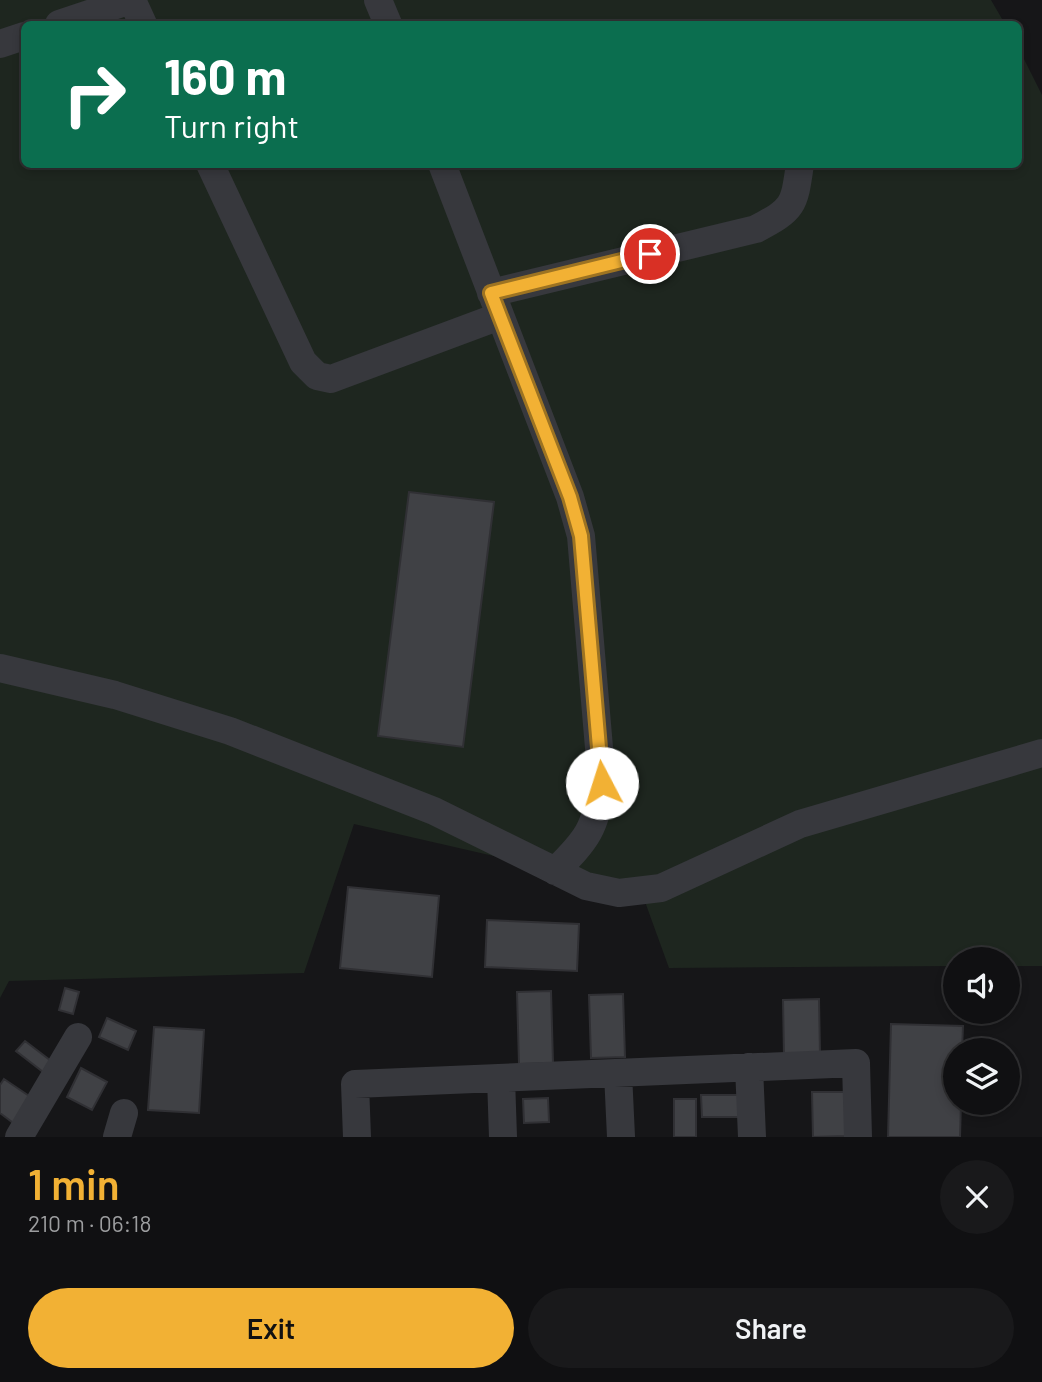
<!DOCTYPE html>
<html lang="en">
<head>
<meta charset="utf-8">
<style>
  :root { --surface:#101012; --page:#19191b; --text:#f1f3f6; --muted:#9c9d9f; --line:#303032; --accent:#f2b134 }
  body { margin:0; font-family:Barlow,sans-serif; background:var(--page); color:var(--text); height:100vh; display:flex; flex-direction:column; font-size:26px; white-space:nowrap }
  * { box-sizing:border-box; margin:0 }
  p { font-size:23px; color:var(--muted) }
  .icon { flex:none; width:38px; height:38px; fill:none; stroke:currentColor; stroke-width:2; stroke-linecap:round; stroke-linejoin:round }
  .map { position:relative; height:1137px; overflow:hidden }
  .panel { display:flex; flex-direction:column; background:var(--surface); flex:1 }
  .panel>* { flex:none }
  .hud { position:absolute; left:21px; top:21px; width:1001px; height:147px; border-radius:10px; box-shadow:0 4px 10px #0003,0 0 0 2px var(--line); background:#0b6e4f; color:#fff; overflow:hidden }
  .controls { position:absolute; left:943px; top:947px; display:grid; gap:14px }
  .controls a { display:grid; place-items:center; width:77px; height:77px; border-radius:50%; background:var(--surface); box-shadow:0 4px 10px #0003,0 0 0 2px var(--line); font-size:35px }
  .pin { position:absolute; display:grid; place-items:center; width:60px; height:60px; color:#fff; margin:-30px; border:4px solid #fff; border-radius:50%; box-shadow:0 2px 7px #0007 }
  .me { position:absolute; width:77px; margin:-38px; rotate:355deg; stroke-linejoin:round; filter:drop-shadow(0 0 5px #0008) }
  .turn { display:flex; align-items:center; gap:24px; height:147px; padding:0 28px; font-size:32px }
  .turn .icon { width:91px; height:91px; stroke-width:2.5 }
  .turn b { display:block; font-size:49px; line-height:60px }
  .round { display:grid; place-items:center; flex:none; width:74px; height:74px; border-radius:37px; background:var(--page) }
  .headline { display:flex; align-items:center; justify-content:space-between; height:119px; padding:0 28px }
  h1 { font-size:42px; font-weight:600; line-height:52px; color:var(--accent) }
  .primary-button { display:flex; gap:14px; margin-top:auto; padding:14px 28px }
  .primary-button a { flex:1; height:80px; border-radius:42px; background:var(--accent); color:#111; font-size:28px; font-weight:600; line-height:80px; text-align:center }
  .primary-button a+a { background:var(--page); color:var(--text) }
  .map>svg:first-child { display:block }
</style>
</head>
<body>
<div class="map">
<svg width="1042" height="1137" viewBox="0 0 1042 1137">
  <rect width="100%" height="100%" fill="#161618"/>
  <path fill="#1e261f" d="M0,0h991l14,24h-981v140h994l1,-115 23,46v871h-34v-7h-52l-1,7 -286,2 -25,-69 -120,-36 -170,-39 -50,149 -295,8 -9,17z"/>
  <path fill="#404145" stroke="#303034" stroke-width="2" d="M409,492l85,10 -31,245 -85,-11z
    M348,887l91,9 -7,81 -92,-9z
    M487,920l92,4 -2,47 -92,-4z
    M65,988l14,4 -6,22 -14,-4z
    M551,991l2,72 -34,1 -2,-72z
    M623,994l2,63 -34,1 -2,-63z
    M819,999l1,56 -36,1 -1,-56z
    M107,1018l29,13 -8,19 -29,-13z
    M891,1024l72,2 -1,24h-6v52h5l-1,35h-72z
    M154,1027l50,3 -5,83 -51,-3z
    M25,1041l30,23 -8,11 -31,-24z
    M81,1068l26,14 -15,28 -25,-13z
    M4,1079l31,21 -19,25 -16,-12v-28z
    M812,1092h34l1,44 -34,1z
    M701,1095h43l1,22h-43z
    M548,1098l1,24 -25,1 -1,-24z
    M674,1099h22v38h-22z"/>
  <g fill="none" stroke-linecap="round" stroke-linejoin="round">
    <path stroke="#37383d" stroke-width="28" d="M132,0l11,24
      M378,0l10,24
      M59,24l72,-24
      M0,44l24,-8
      M210,164l93,198 14,14 14,3 169,-63
      M442,164l128,333 11,39 21,247c-6,45 -15,57 -47,88
      M491,293l265,-64c38,-20 38,-23 44,-65
      M0,668l115,27 115,36 204,80 152,75 33,7 42,-5 139,-64 242,-71
      M749,1067l3,70
      M618,1073l3,64
      M501,1078l2,59
      M19,1137l59,-100
      M117,1137l7,-24
      M357,1137l-2,-53 501,-21 2,74"/>
  </g>
  <g fill="none" stroke-linecap="round" stroke-linejoin="round">
    <defs>
      <path id="route" d="M602,783l-21,-247 -11,-39 -79,-204 159,-39"/>
    </defs>
    <use href="#route" stroke="#9d7322" stroke-width="18"/>
    <use href="#route" stroke="#f2b134" stroke-width="12"/>
  </g>
</svg>
<div class="controls">
<a><svg class="icon" aria-label="sound" viewBox="0 0 24 24"><path d="M4 9h4l5-4v14l-5-4H4zM17 9q2 3 0 6"/></svg></a>
<a><svg class="icon" aria-label="layers" viewBox="0 0 24 24"><path d="M12 4l9 5-9 5-9-5zM3 14l9 5 9-5"/></svg></a>
</div>
<div class="pin" style="left:650px;top:254px;background:#d93025"><svg class="icon" aria-label="arrive" viewBox="0 0 24 24"><path d="M6 21V4h12l-3 4 3 4H6"/></svg></div>
<svg class="me" style="left:602px;top:783px" viewBox="-20 -20 40 40"><circle r="19" fill="#fff"/><path d="M0-13L10 11 0 6-10 11z" fill="#f2b134"/></svg>
<div class="hud">
<div class="turn"><svg class="icon" aria-label="right" viewBox="0 0 24 24"><path d="M7 20v-9h11M14 6l5 5-5 5"/></svg><div><b>160 m</b>Turn right</div></div>
</div>
</div>
<section class="panel">
<div class="headline"><div><h1>1 min</h1><p>210 m · 06:18</p></div><a class="round"><svg class="icon" aria-label="close" viewBox="0 0 24 24"><path d="M6 6l12 12M18 6L6 18"/></svg></a></div>
<div class="primary-button"><a>Exit</a><a>Share</a></div>
</section>
</body>
</html>
